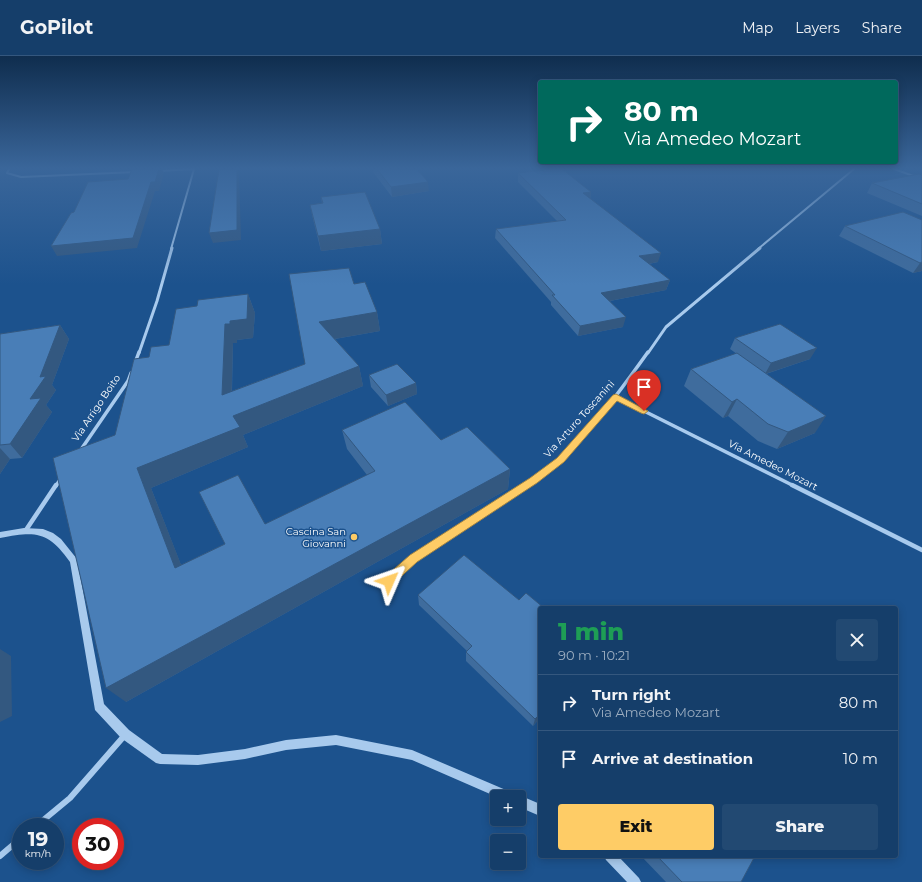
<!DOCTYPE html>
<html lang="en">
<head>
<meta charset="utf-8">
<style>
  :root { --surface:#153e6a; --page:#224972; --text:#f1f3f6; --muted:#9daec1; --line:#34577e; --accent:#fecc66 }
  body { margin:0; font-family:Montserrat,sans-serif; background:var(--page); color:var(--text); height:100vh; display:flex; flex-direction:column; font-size:15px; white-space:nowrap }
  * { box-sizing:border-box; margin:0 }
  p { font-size:13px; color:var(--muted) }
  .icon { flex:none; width:22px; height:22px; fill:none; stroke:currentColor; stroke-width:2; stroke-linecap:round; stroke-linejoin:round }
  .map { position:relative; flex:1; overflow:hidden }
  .panel { position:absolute; left:538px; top:550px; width:360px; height:252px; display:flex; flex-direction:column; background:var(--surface); border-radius:4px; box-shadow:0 2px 10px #0003,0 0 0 1px var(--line) }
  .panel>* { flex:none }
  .top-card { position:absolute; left:538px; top:24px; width:360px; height:84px; border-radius:4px; box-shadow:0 2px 10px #0003,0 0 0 1px var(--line); background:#00695c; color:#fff; overflow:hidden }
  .tools { position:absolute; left:490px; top:734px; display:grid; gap:8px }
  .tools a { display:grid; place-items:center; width:36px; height:36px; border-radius:4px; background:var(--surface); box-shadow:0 2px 10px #0003,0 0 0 1px var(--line); font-size:20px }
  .speed { position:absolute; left:12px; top:762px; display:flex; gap:8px; font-size:20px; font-weight:700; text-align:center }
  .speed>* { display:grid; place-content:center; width:52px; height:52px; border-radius:50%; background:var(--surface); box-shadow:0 2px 10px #0003,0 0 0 1px var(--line); line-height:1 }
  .speed small { font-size:10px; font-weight:400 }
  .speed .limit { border:6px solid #d22; background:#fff; color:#111 }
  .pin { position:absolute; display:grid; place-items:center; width:34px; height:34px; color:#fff; margin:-41px -17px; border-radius:50% 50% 50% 0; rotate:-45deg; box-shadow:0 0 4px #0007 }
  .pin .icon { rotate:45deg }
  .me { position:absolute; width:44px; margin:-22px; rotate:47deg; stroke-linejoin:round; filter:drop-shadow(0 0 3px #0008) }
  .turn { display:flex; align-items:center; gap:14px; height:84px; padding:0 20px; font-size:18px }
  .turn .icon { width:52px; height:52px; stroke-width:2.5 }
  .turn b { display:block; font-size:28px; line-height:34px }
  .round { display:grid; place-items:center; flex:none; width:42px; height:42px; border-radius:4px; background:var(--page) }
  .overview { display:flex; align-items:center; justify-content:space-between; height:68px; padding:0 20px }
  h1 { font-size:24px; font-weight:800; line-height:30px; color:#1e9e55 }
  .primary-button { display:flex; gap:8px; margin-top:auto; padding:8px 20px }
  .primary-button a { flex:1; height:46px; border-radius:4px; background:var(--accent); color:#111; font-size:16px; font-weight:800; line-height:46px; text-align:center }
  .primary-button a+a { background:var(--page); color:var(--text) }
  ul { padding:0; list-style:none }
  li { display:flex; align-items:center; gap:12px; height:56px; padding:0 20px; border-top:1px solid var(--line) }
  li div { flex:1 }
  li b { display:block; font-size:15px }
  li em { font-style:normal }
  header { display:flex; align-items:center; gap:24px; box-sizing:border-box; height:56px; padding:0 20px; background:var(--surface); border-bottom:1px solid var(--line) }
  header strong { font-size:19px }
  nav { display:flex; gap:22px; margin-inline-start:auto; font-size:14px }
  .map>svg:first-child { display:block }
</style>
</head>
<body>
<header>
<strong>GoPilot</strong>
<nav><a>Map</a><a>Layers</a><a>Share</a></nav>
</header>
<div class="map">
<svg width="922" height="826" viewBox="0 0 922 826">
  <rect width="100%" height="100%" fill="#1c528d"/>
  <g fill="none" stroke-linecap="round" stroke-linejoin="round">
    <path stroke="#a8caed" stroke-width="2" d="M9,113l-2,4 14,4 114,-5
      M894,113l28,10
      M158,115l36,-2 -23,80
      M758,193l96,-80"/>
    <path stroke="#a8caed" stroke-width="3" d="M139,297l18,-52 15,-53
      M648,297l18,-26 94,-79"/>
    <path stroke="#a8caed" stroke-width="3.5" d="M135,307l4,-11
      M616,341l178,89
      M80,395l48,-70 3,-8
      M56,430l5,-8
      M525,430c51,-33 88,-85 123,-134"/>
    <path stroke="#a8caed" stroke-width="4.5" d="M792,429l130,65
      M26,474l30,-45
      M389,525l24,-22 113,-74"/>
    <path stroke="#a8caed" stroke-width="6" d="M35,771l35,-29 55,-63
      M0,800l21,-18"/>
    <path fill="#a8caed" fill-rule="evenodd" d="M24,472l19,1 10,4 8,6 16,20 27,145 25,26 33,24 36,1 47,-6 41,-9 50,-5 76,15 101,43 2,4h-18l-85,-37 -76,-15 -50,5 -41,9 -47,6 -38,-1 -4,-1 -35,-25 -26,-28 -25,-148c-22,-31 -34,-31 -70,-24v-6z
      M519,739l21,9v12l-21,-9v-10h-4z
      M604,800h14l21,22 2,4h-14l-21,-22z"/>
  </g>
  <path fill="#3f6c9d" d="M373,113h44l12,22 -37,6 -19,-25z
    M518,117l73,19 -1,7 68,63 -9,2 21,16 -4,10 -56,11 13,26 -45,9 -27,-31v-3l-56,-64 1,-9 61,-8 -39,-39z
    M922,119v41l-55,-23 5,-10z
    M321,141l59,32 2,15 -61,7 -8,-32 -3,-14 12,-2z
    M922,164v51l-9,2 -74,-37 6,-10z
    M354,228l23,28 3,19 -45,8 24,27 4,20 -120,49 5,12 -97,41 30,77 186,-90 -20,-26 -5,-19 99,10 69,29 -2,20 -382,213 -11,-267 34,-78 20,-12 28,-39 51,-12 7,19 -2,25 -16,2v3h-4l-1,48 73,-27z
    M60,269l9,14 -17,46 4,5 -10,15 6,7 -30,46 -12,1 -10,15v-140z
    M735,282l75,21 -44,15 49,59 -38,16 -19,-8 -30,-25 -5,2 -39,-32 7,-17 46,-15 -7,-5z
    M369,319l47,8 1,11 -29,12 -17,-19z
    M418,539l101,5 21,8v110l-7,8 -67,-65v-9l1,-1 -48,-46z
    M641,800h114l-14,26h-75z"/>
  <path fill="#335880" d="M159,113h3l2,4 -5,18h-4l-18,57 -80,8 -6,-10 100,-64z
    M237,113h2l2,71 -28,3 -4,-10z
    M428,126l1,9 -37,6 -1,-10z
    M591,136l-1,9 -7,-8z
    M380,173l2,15 -61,7 -3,-15z
    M661,197l-3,9 -21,4 2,-10z
    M922,206v9l-9,2 7,-10z
    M670,224l-4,10 -67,13 2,-10z
    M248,238l7,19 -2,25 -16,2v3h-4l-2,72 -9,-20 3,-71 5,-3z
    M377,256l3,19 -57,10 -4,-19z
    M626,261l-3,10 -45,9 2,-10z
    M60,269l9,14 -17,46 4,5 -10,15 6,7 -30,46 -12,-14 30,-67z
    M817,292l-7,11 -45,15 6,-11z
    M359,310l4,20 -120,49 5,12 -97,41 38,97 -14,-17 -38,-100 96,-52z
    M416,327l1,11 -29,12 -2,-11z
    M737,343l-9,17 -5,2 9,-16z
    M826,360l-11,17 -38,16 11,-17z
    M0,392l10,11 -10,15z
    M510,413l-2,20 -382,213 -20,-14z
    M0,593l11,7 1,60 -12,6z
    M540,658v4l-7,8 2,-7z"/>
  <path fill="#497eb7" stroke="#335880" d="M132,113h27l-4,13h-4l-18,56 -82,8 20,-33 3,-1 14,-30 40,-3z
    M219,113h18v61l-28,3z
    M377,113h40l11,13 -37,5z
    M554,113h8l29,23 -8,1 78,60 -22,3 31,24 -69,13 25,24 -46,9 -28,-31h3l-59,-66 70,-9 -48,-47z
    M919,118l3,1v29l-50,-21z
    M365,136l15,37 -62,7 -8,-31 13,-2 -2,-6z
    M903,156l19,8v42l-2,1 -75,-37z
    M349,212l5,16 11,-2 12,30 -58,10 40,44 -126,50 7,11 -103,41 38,100 50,-24 -26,-52 39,-17 27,49 110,-53 -33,-41 63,-28 36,38 26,-13 43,42 -404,219 -53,-230 62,-23 19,-76 15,-2 2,-10 18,-2 7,-36 21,-3 1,-6 50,-6 -1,25 -17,2v3h-5l-3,71 83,-31 -16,-90z
    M780,268l37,24 -46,15 -36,-25z
    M60,269l-20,52 6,-1 -16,23 11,-1 -31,46 -10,1v-111z
    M737,297l89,63 -38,16 -20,-8 -31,-25 -5,3 -41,-33z
    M397,308l19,19 -30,12 -17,-20z
    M464,499l55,45 7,-7 18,15h-4v106l-5,5 -69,-67 6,-6 -54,-51z
    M657,800h98l-14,26h-59z"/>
  <linearGradient id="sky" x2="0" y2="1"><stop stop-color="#0f2d4e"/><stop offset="0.49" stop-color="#3a669a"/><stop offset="1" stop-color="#3a669a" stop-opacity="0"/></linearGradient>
  <rect width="922" height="229" fill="url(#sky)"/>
  <path fill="#fecc66" stroke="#a58542" d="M616,338l32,17 -4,3 -3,-1 -24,-12 -53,61 -27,21 -120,79 -24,22 -4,2 -4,-2 -1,-3 1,-4 25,-22 120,-77 27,-20 56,-63z"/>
  <circle fill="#fecc66" stroke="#1c528d" stroke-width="1.5" cx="354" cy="481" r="4"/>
  <g text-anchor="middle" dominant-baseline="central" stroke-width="3" stroke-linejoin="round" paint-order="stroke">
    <g font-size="10" fill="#fff" stroke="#1c528d">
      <text transform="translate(96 352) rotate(-56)">Via Arrigo Boito</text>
      <text transform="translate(579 363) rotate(-48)">Via Arturo Toscanini</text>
      <text transform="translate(773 409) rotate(27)">Via Amedeo Mozart</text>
    </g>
    <g font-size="10" fill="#fff" stroke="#1c528d" text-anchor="end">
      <text x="346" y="475">Cascina San<tspan x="346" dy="12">Giovanni</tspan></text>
    </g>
  </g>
</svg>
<div class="tools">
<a>+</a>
<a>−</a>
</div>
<div class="speed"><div>19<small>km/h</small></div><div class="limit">30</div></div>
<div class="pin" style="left:644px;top:355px;background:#d93025"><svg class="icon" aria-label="arrive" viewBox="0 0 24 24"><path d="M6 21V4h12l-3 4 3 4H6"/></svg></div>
<svg class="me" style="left:389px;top:525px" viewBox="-20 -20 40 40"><path d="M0-17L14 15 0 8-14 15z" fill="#fecc66" stroke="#fff" stroke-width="4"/></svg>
<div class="top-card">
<div class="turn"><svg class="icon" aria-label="right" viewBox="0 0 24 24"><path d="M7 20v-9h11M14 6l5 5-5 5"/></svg><div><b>80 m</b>Via Amedeo Mozart</div></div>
</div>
<section class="panel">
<div class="overview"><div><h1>1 min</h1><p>90 m · 10:21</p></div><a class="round"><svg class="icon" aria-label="close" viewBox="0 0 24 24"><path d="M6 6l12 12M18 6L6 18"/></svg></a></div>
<ul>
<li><svg class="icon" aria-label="right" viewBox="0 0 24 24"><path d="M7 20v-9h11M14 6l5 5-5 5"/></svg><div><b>Turn right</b><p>Via Amedeo Mozart</p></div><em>80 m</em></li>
<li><svg class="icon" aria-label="arrive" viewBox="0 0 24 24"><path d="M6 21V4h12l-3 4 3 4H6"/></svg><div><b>Arrive at destination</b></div><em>10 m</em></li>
</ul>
<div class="primary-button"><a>Exit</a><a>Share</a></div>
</section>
</div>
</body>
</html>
